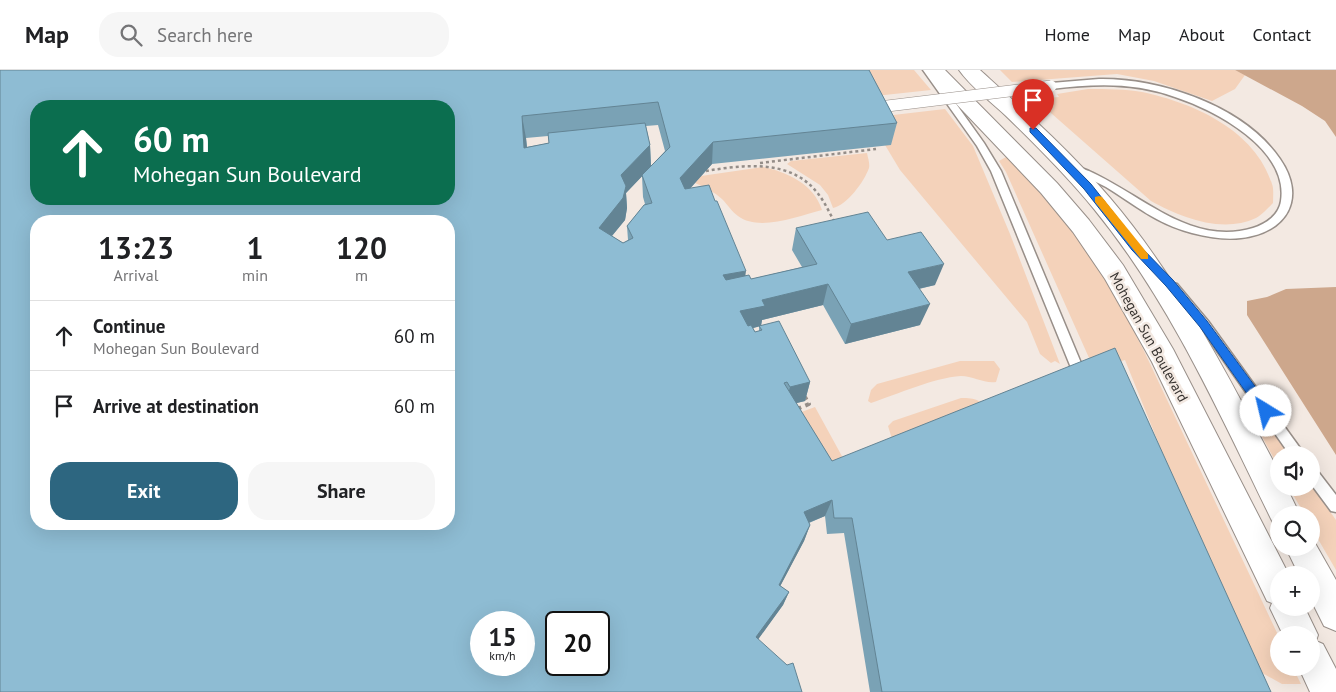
<!DOCTYPE html>
<html lang="en">
<head>
<meta charset="utf-8">
<style>
  :root { --surface:#fff; --page:#f6f6f6; --text:#202124; --muted:#757577; --line:#e0e0e0; --accent:#2d6680 }
  body { margin:0; font-family:"PT Sans",sans-serif; background:var(--page); color:var(--text); height:100vh; display:flex; flex-direction:column; font-size:19px; white-space:nowrap }
  * { box-sizing:border-box; margin:0 }
  p { font-size:16px; color:var(--muted) }
  .icon { flex:none; width:28px; height:28px; fill:none; stroke:currentColor; stroke-width:2; stroke-linecap:round; stroke-linejoin:round }
  .map { position:relative; flex:1; overflow:hidden }
  .panel { position:absolute; left:30px; top:145px; width:425px; height:315px; display:flex; flex-direction:column; background:var(--surface); border-radius:20px; box-shadow:0 5px 20px #0002 }
  .panel>* { flex:none }
  .top-card { position:absolute; left:30px; top:30px; width:425px; height:105px; border-radius:20px; box-shadow:0 5px 20px #0002; background:#0b6e4f; color:#fff; overflow:hidden }
  .tools { position:absolute; left:1270px; top:376px; display:grid; gap:10px }
  .tools a { display:grid; place-items:center; width:50px; height:50px; border-radius:50%; background:var(--surface); box-shadow:0 5px 20px #0002; font-size:25px }
  .speed { position:absolute; left:470px; top:541px; display:flex; gap:10px; font-size:25px; font-weight:700; text-align:center }
  .speed>* { display:grid; place-content:center; width:65px; height:65px; border-radius:50%; background:var(--surface); box-shadow:0 5px 20px #0002; line-height:1 }
  .speed small { font-size:12px; font-weight:400 }
  .speed .limit { border:2px solid #111; border-radius:8px; background:#fff; color:#111 }
  .pin { position:absolute; display:grid; place-items:center; width:42px; height:42px; color:#fff; margin:-51px -21px; border-radius:50% 50% 50% 0; rotate:-45deg; box-shadow:0 0 5px #0007 }
  .pin .icon { rotate:45deg }
  .me { position:absolute; width:55px; margin:-28px; rotate:324deg; stroke-linejoin:round; filter:drop-shadow(0 0 4px #0008) }
  .turn { display:flex; align-items:center; gap:18px; height:105px; padding:0 20px; font-size:22px }
  .turn .icon { width:65px; height:65px; stroke-width:2.5 }
  .turn b { display:block; font-size:35px; line-height:42px }
  .eta { display:flex; justify-content:space-evenly; align-items:center; height:85px; text-align:center }
  .eta b { font-size:30px; font-weight:800; line-height:35px }
  .action { display:flex; gap:10px; margin-top:auto; padding:10px 20px }
  .action a { flex:1; height:58px; border-radius:20px; background:var(--accent); color:#fff; font-size:20px; font-weight:800; line-height:58px; text-align:center }
  .action a+a { background:var(--page); color:var(--text) }
  ul { padding:0; list-style:none }
  li { display:flex; align-items:center; gap:15px; height:70px; padding:0 20px; border-top:1px solid var(--line) }
  li div { flex:1 }
  li b { display:block; font-size:19px }
  li em { font-style:normal }
  header { display:flex; align-items:center; gap:30px; box-sizing:border-box; height:70px; padding:0 25px; background:var(--surface); border-bottom:1px solid var(--line) }
  header strong { font-size:24px }
  nav { display:flex; gap:28px; margin-inline-start:auto; font-size:18px }
  .search { width:350px; height:45px; background:var(--page); display:flex; align-items:center; gap:12px; box-sizing:border-box; padding:0 18px; border-radius:20px; color:var(--muted); font-size:19px }
  .map>svg:first-child { display:block }
</style>
</head>
<body>
<header>
<strong>Map</strong>
<div class="search"><svg class="icon" aria-label="search" viewBox="0 0 24 24"><circle cx="10" cy="10" r="6"/><path d="M15 15l6 6"/></svg>Search here</div>
<nav><a>Home</a><a>Map</a><a>About</a><a>Contact</a></nav>
</header>
<div class="map">
<svg width="1336" height="622" viewBox="0 0 1336 622">
  <rect width="100%" height="100%" fill="#f3e9e2"/>
  <path fill="#f4d2ba" d="M852,0h62l17,20 -65,7z
    M1000,0h235l10,5 -10,14 -23,12 -58,-20 -37,-7 -105,8z
    M1088,19c18,0 37,0 54,3 52,11 113,38 130,92 2,5 1,13 1,19 -5,5 -11,12 -17,15 -34,16 -76,-1 -105,-17l-116,-102 24,-2 -2,-3z
    M945,39l28,37 37,88 50,130 -5,-3 -4,2 -11,-9 -13,-32 -127,-152 -15,-25 -9,-28z
    M867,83c1,5 3,11 2,15 -5,14 -22,37 -36,40l-5,-13 -8,-10 -33,-21 4,-3z
    M1006,87l6,2 68,82 32,48 32,62 135,286v31h14l8,16h-19l-34,-19 -123,-305 -31,9 -88,-197 -7,-11z
    M763,97c24,5 51,17 59,43 -24,6 -63,22 -84,6 -6,-4 -10,-11 -16,-17 -8,-7 -17,-12 -27,-16l6,-7z
    M960,291h34l6,8 -4,13c-11,2 -23,-6 -35,-6 -28,2 -63,18 -90,27l-3,-2 3,-11 6,-6z
    M961,328c15,0 20,2 30,13l-99,28 -4,-13 5,-5z
    M815,337l34,62 -15,5 -38,-60z
    M1271,360l19,25h-11v13l-20,-37z
    M1311,415l25,35v50l-25,-43v-12h-6l-16,-27h22z"/>
  <path fill="#cda78c" d="M1235,0h101v67l-11,-16 -23,-15z
    M1336,217v168l-89,-140v-14l20,-4 19,-8z"/>
  <g fill="none" stroke-linecap="round" stroke-linejoin="round">
    <defs>
      <path id="service" d="M923,0h9l52,73 17,28 85,204 -2,4 -4,1 -4,-1 -2,-4 -83,-204 -14,-25z
        M1099,9c61,-1 145,27 181,80 27,39 7,74 -39,79 -17,2 -33,-1 -49,-5 -37,-10 -55,-27 -86,-46 -11,-6 -23,-10 -35,-16v-4c7,-2 12,2 18,4 52,23 102,76 164,57 13,-4 26,-13 28,-27 8,-52 -66,-91 -106,-104 -41,-15 -81,-13 -124,-8l-5,-3 5,-3z
        M1173,213l4,1 31,37 97,134h-15l-90,-128 -31,-37 -2,-3 2,-3z
        M1311,397l5,2 20,26v17l-5,-1 -20,-27z"/>
      <path id="secondary" d="M924,0h21l112,113 32,37 34,45 50,84 116,226h-10v33h26l13,27 -2,6 7,3 13,25v23h-26l-11,-24h12v-33h-28l-13,-27 2,-5 -5,-2 -115,-239 -47,-83 -32,-47 -32,-39z
        M959,0h21c45,41 91,82 130,128 70,82 119,180 169,274v16h8l13,27h-21v12l-5,-2c-53,-108 -103,-222 -180,-316 -27,-33 -58,-64 -89,-94 -15,-14 -34,-28 -46,-45z
        M1311,466l25,44v51l-12,-5 -13,-26v-25h-12l-13,-27h25z"/>
    </defs>
    <use href="#service" stroke="#988f89" stroke-width="3"/>
    <use href="#secondary" stroke="#988f89" stroke-width="2"/>
    <path stroke="#948d88" stroke-width="2.5" stroke-dasharray="3 3" stroke-linecap="butt" d="M760,93l116,-14
      M706,101c36,-6 82,-12 109,19 9,10 14,22 20,33"/>
    <path stroke="#948d88" stroke-width="4" stroke-dasharray="4.5 4.5" stroke-linecap="butt" d="M797,339l12,-5 -4,-7"/>
    <use href="#service" fill="#fff" fill-rule="evenodd"/>
    <use href="#secondary" fill="#fff" fill-rule="evenodd"/>
    <defs>
      <path id="service-bridge" d="M871,38l180,-22"/>
    </defs>
    <use href="#service-bridge" stroke="#988f89" stroke-width="12" stroke-linecap="butt"/>
    <use href="#service-bridge" stroke="#fff" stroke-width="11"/>
  </g>
  <path fill="#7aa2b5" fill-rule="evenodd" d="M0,0h869l28,53 -6,22 -179,19 -22,24 55,87 6,4 51,-12 -10,-17 4,-22 91,12 48,45 -16,4 1,36 -75,19 -22,-39 -61,15 -1,5 49,57 -5,19 -9,2 36,58 439,231h-401l-26,-159 -17,1 -2,-18 -16,7 1,2 -6,16 -24,45 9,6 -6,13 -25,34zM658,55l7,26 -14,15 -1,-21 -4,-19zM548,66l1,7 -22,4 -1,-9zM642,106l1,21 2,7 -18,22 1,14 -5,3 -11,-7 13,-16 2,-12 -1,-15zM759,256v5l-4,1 -2,-4z"/>
  <path fill="#638494" d="M522,46l4,22 3,32 -5,-22z
    M713,72l-1,22 -32,36v-22z
    M650,75l1,22 -25,26 1,15 -2,12 -24,29 -2,-21 22,-53z
    M944,194l-9,21 -35,8 8,-21z
    M746,201l-3,21 -22,4 2,-21z
    M828,214l-5,21 -61,15 -1,6 -23,6 2,-21 22,-11z
    M930,234l-10,21 -75,19 6,-20z
    M810,312l-5,19 -20,5 5,-19z
    M832,430l-7,16 -27,11 6,-15z
    M810,455l-6,16 -30,57 5,-13z
    M789,522l-6,13 -31,43 4,-11z"/>
  <path fill="#8ebcd3" stroke="#638494" fill-rule="evenodd" d="M0,0h869l28,53 -184,19 -33,36 5,11 24,-4 6,16h2l29,70 -23,4 3,5 23,-5 2,4 66,-15 -21,-36 72,-16 19,28 34,-8 23,32 -36,8 22,32 -79,20 -23,-40 -66,16 3,6 -25,5 8,15 3,-1 4,7 7,-2 -3,-4 20,-5 31,61 -20,5 -3,-5 -3,1 48,78 283,-113 156,344h-389l-30,-174h-18l-2,-18 -28,12 6,13 -31,60 10,7 -33,45 31,28 6,-2 9,29h-802zM658,32l12,45 -28,28 10,28 -8,2 -17,21 6,12 -10,5 -24,-15 24,-30 3,-12 -5,-11 29,-30 -5,-22 -97,10 1,10 -25,5 -2,-32zM36,36h413v93h-413zM36,151h413v303h-413zM481,552h43v43h-43zM556,552h43v43h-43z"/>
  <path fill="#1a73e8" stroke="#114b97" d="M1030,58h6l55,56 48,61 34,35 34,41 64,87 1,3 -1,4h-9l-62,-88 -34,-41 -34,-36 -48,-61 -54,-57z"/>
  <path fill="#f59e0b" d="M1099,126l3,1 46,57v5h-7l-46,-57v-5z"/>
  <g text-anchor="middle" dominant-baseline="central" stroke-width="5" stroke-linejoin="round" paint-order="stroke">
    <g font-size="14" fill="#36322f" stroke="#f3e9e2">
      <text transform="translate(1149 267) rotate(61)">Mohegan Sun Boulevard</text>
    </g>
  </g>
</svg>
<div class="tools">
<a><svg class="icon" aria-label="sound" viewBox="0 0 24 24"><path d="M4 9h4l5-4v14l-5-4H4zM17 9q2 3 0 6"/></svg></a>
<a><svg class="icon" aria-label="search" viewBox="0 0 24 24"><circle cx="10" cy="10" r="6"/><path d="M15 15l6 6"/></svg></a>
<a>+</a>
<a>−</a>
</div>
<div class="speed"><div>15<small>km/h</small></div><div class="limit">20</div></div>
<div class="pin" style="left:1033px;top:60px;background:#d93025"><svg class="icon" aria-label="arrive" viewBox="0 0 24 24"><path d="M6 21V4h12l-3 4 3 4H6"/></svg></div>
<svg class="me" style="left:1266px;top:341px" viewBox="-20 -20 40 40"><circle r="19" fill="#fff"/><path d="M0-13L10 11 0 6-10 11z" fill="#1a73e8"/></svg>
<div class="top-card">
<div class="turn"><svg class="icon" aria-label="ahead" viewBox="0 0 24 24"><path d="M12 20V5M6 11l6-6 6 6"/></svg><div><b>60 m</b>Mohegan Sun Boulevard</div></div>
</div>
<section class="panel">
<div class="eta">
<div><b>13:23</b><p>Arrival</p></div>
<div><b>1</b><p>min</p></div>
<div><b>120</b><p>m</p></div>
</div>
<ul>
<li><svg class="icon" aria-label="ahead" viewBox="0 0 24 24"><path d="M12 20V5M6 11l6-6 6 6"/></svg><div><b>Continue</b><p>Mohegan Sun Boulevard</p></div><em>60 m</em></li>
<li><svg class="icon" aria-label="arrive" viewBox="0 0 24 24"><path d="M6 21V4h12l-3 4 3 4H6"/></svg><div><b>Arrive at destination</b></div><em>60 m</em></li>
</ul>
<div class="action"><a>Exit</a><a>Share</a></div>
</section>
</div>
</body>
</html>
